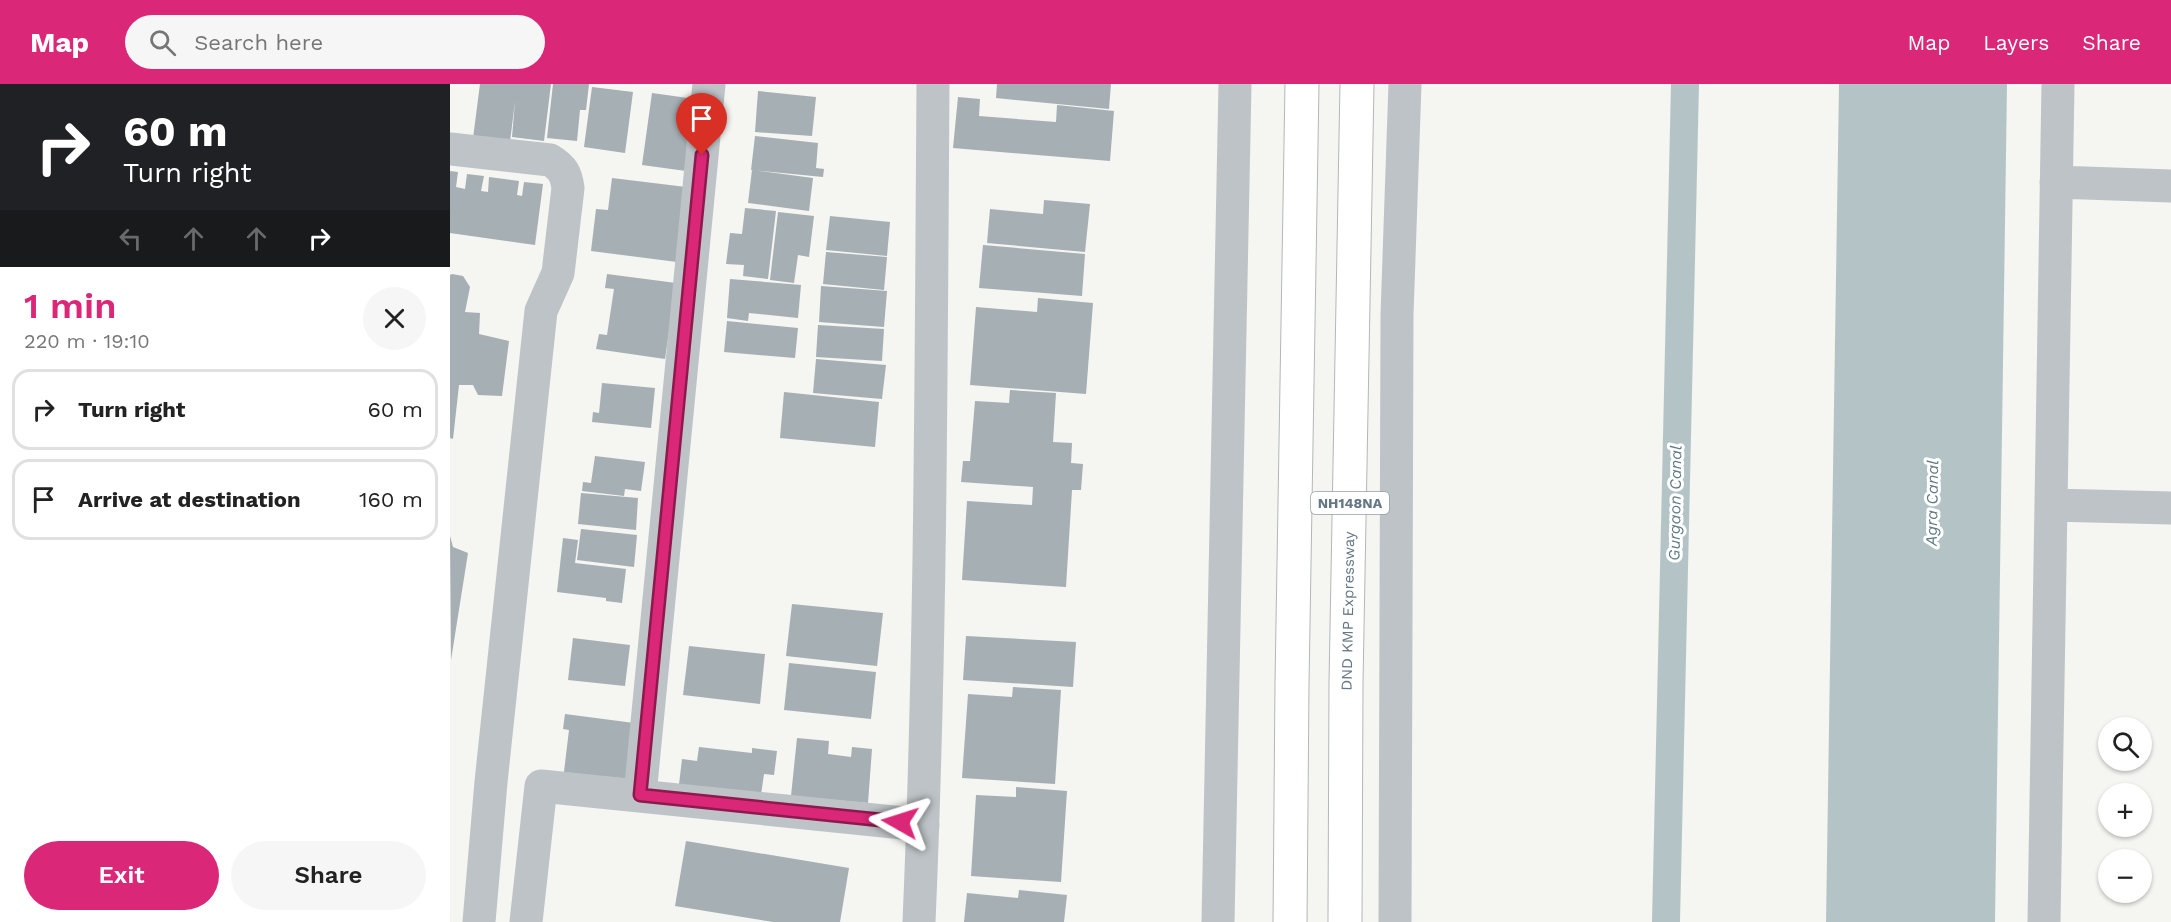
<!DOCTYPE html>
<html lang="en">
<head>
<meta charset="utf-8">
<style>
  :root { --surface:#fff; --page:#f6f6f6; --text:#222; --muted:#767676; --line:#e0e0e0; --accent:#db2777 }
  body { margin:0; font-family:"Work Sans",sans-serif; background:var(--page); color:var(--text); height:100vh; display:flex; flex-direction:column; font-size:22px; white-space:nowrap }
  * { box-sizing:border-box; margin:0 }
  p { font-size:20px; color:var(--muted) }
  .icon { flex:none; width:33px; height:33px; fill:none; stroke:currentColor; stroke-width:2; stroke-linecap:round; stroke-linejoin:round }
  .map { position:relative; flex:1; overflow:hidden }
  .sheet { display:flex; flex-direction:column; background:var(--surface); width:450px }
  .sheet>* { flex:none }
  .hud { background:#202124; color:#fff; overflow:hidden }
  .buttons { position:absolute; left:1648px; top:633px; display:grid; gap:12px }
  .buttons a { display:grid; place-items:center; width:54px; height:54px; border-radius:50%; background:var(--surface); box-shadow:0 2px 4px #0004; font-size:30px }
  .pin { position:absolute; display:grid; place-items:center; width:51px; height:51px; color:#fff; margin:-62px -26px; border-radius:50% 50% 50% 0; rotate:-45deg; box-shadow:0 0 6px #0007 }
  .pin .icon { rotate:45deg }
  .me { position:absolute; width:66px; margin:-33px; rotate:276deg; stroke-linejoin:round; filter:drop-shadow(0 0 4px #0008) }
  .turn { display:flex; align-items:center; gap:21px; height:126px; padding:0 24px; font-size:27px }
  .turn .icon { width:78px; height:78px; stroke-width:2.5 }
  .turn b { display:block; font-size:42px; line-height:51px }
  .lanes { display:flex; align-items:center; height:57px; padding:0 24px; background:#0003; justify-content:center; gap:30px; direction:ltr }
  .lanes .off { opacity:.35 }
  .round { display:grid; place-items:center; flex:none; width:63px; height:63px; border-radius:32px; background:var(--page) }
  .headline { display:flex; align-items:center; justify-content:space-between; height:102px; padding:0 24px }
  h1 { font-size:36px; font-weight:600; line-height:45px; color:var(--accent) }
  .button { display:flex; gap:12px; margin-top:auto; padding:12px 24px }
  .button a { flex:1; height:69px; border-radius:36px; background:var(--accent); color:#fff; font-size:24px; font-weight:600; line-height:69px; text-align:center }
  .button a+a { background:var(--page); color:var(--text) }
  ul { padding:0; list-style:none }
  li { display:flex; align-items:center; gap:18px; height:81px; margin:0 12px 9px; padding:0 12px; border:3px solid var(--line); border-radius:18px }
  li div { flex:1 }
  li b { display:block; font-size:22px }
  li em { font-style:normal }
  header { display:flex; align-items:center; gap:36px; box-sizing:border-box; height:84px; padding:0 30px; background:var(--accent); color:#fff }
  header strong { font-size:28px }
  nav { display:flex; gap:33px; margin-inline-start:auto; font-size:21px }
  .search { width:420px; height:54px; background:var(--page); display:flex; align-items:center; gap:15px; box-sizing:border-box; padding:0 21px; border-radius:33px; color:var(--muted); font-size:22px }
  main { display:flex; flex:1; min-height:0 }
  .map>svg:first-child { display:block }
</style>
</head>
<body>
<header>
<strong>Map</strong>
<div class="search"><svg class="icon" aria-label="search" viewBox="0 0 24 24"><circle cx="10" cy="10" r="6"/><path d="M15 15l6 6"/></svg>Search here</div>
<nav><a>Map</a><a>Layers</a><a>Share</a></nav>
</header>
<main>
<section class="sheet">
<div class="hud">
<div class="turn"><svg class="icon" aria-label="right" viewBox="0 0 24 24"><path d="M7 20v-9h11M14 6l5 5-5 5"/></svg><div><b>60 m</b>Turn right</div></div>
<div class="lanes"><svg class="icon off" aria-label="left" viewBox="0 0 24 24"><path d="M17 20v-9H6M10 6l-5 5 5 5"/></svg><svg class="icon off" aria-label="ahead" viewBox="0 0 24 24"><path d="M12 20V5M6 11l6-6 6 6"/></svg><svg class="icon off" aria-label="ahead" viewBox="0 0 24 24"><path d="M12 20V5M6 11l6-6 6 6"/></svg><svg class="icon" aria-label="right" viewBox="0 0 24 24"><path d="M7 20v-9h11M14 6l5 5-5 5"/></svg></div>
</div>
<div class="headline"><div><h1>1 min</h1><p>220 m · 19:10</p></div><a class="round"><svg class="icon" aria-label="close" viewBox="0 0 24 24"><path d="M6 6l12 12M18 6L6 18"/></svg></a></div>
<ul>
<li><svg class="icon" aria-label="right" viewBox="0 0 24 24"><path d="M7 20v-9h11M14 6l5 5-5 5"/></svg><div><b>Turn right</b></div><em>60 m</em></li>
<li><svg class="icon" aria-label="arrive" viewBox="0 0 24 24"><path d="M6 21V4h12l-3 4 3 4H6"/></svg><div><b>Arrive at destination</b></div><em>160 m</em></li>
</ul>
<div class="button"><a>Exit</a><a>Share</a></div>
</section>
<div class="map">
<svg width="1721" height="838" viewBox="0 0 1721 838">
  <rect width="100%" height="100%" fill="#f5f5f1"/>
  <path fill="#b4c4c6" d="M1389,0h168l-12,838h-169z"/>
  <g fill="none" stroke-linecap="round" stroke-linejoin="round">
    <path stroke="#b4c4c6" stroke-width="28" d="M1216,838l19,-838"/>
  </g>
  <path fill="#a5afb4" d="M30,0h71l-7,57 -32,-4 3,-36 -6,49 -37,-4z
    M103,0h36l-3,26h-6l-3,31 -30,-3z
    M547,0h114l-2,25 -113,-11z
    M142,3l41,5 -8,61 -41,-6z
    M308,7l58,6 -4,39 -57,-4z
    M202,9l43,6 -9,72 -44,-6z
    M508,13l22,2 -1,17 77,6 1,-17 57,6 -4,50 -157,-13z
    M305,52l63,7 -2,25 8,1 -1,8 -72,-7z
    M302,86l61,8 -4,33 -61,-8z
    M0,87l8,1 -2,15 9,2 2,-15 17,2 -3,15 7,1 1,-15 30,4 -2,14 5,1 2,-14 19,2 -8,61 -85,-12z
    M162,94l74,9 -9,75 -86,-11 5,-42 12,1z
    M594,116l46,4 -5,48 -98,-9 3,-34 53,5z
    M295,124l31,3 -8,68 -25,-3 1,-11 -18,-1 4,-31 12,1z
    M328,128l36,4 -5,41 -11,-2 -4,28 -24,-3z
    M380,132l60,6 -3,34 -61,-6z
    M533,161l102,9 -3,42 -103,-8z
    M376,168l61,5 -3,33 -61,-6z
    M2,190l11,2 7,11 -5,25 15,1 -1,21 30,7 -7,55 -24,-1 -5,-10h-14l-6,54 -3,-1v-163z
    M157,190l69,9 -11,76 -69,-10 3,-15 8,1 7,-46 -9,-1z
    M280,195l71,6 -3,33 -49,-5 -1,8 -21,-3z
    M371,202l66,5 -3,36 -65,-5z
    M588,214l55,5 -7,91 -116,-9 6,-78 61,5z
    M277,237l71,7 -3,30 -71,-6z
    M368,241l66,4 -2,32 -66,-4z
    M366,275l70,6 -4,34 -69,-6z
    M152,299l53,5 -4,40 -59,-6 1,-10 6,1z
    M560,306l46,3 -3,49 19,1 -1,20 12,1 -2,26h-9l-6,97 -104,-7 5,-79 65,4 1,-18 -72,-5 2,-21h7l5,-60 34,2z
    M334,308l95,10 -4,45 -95,-9z
    M145,372l50,6 -4,29 -16,-2 -1,7 -42,-5 1,-9 8,1z
    M131,409l57,5 -2,32 -58,-6z
    M131,445l56,6 -3,32 -57,-7z
    M0,452l3,11 15,6 -17,107z
    M113,454l15,2 -3,23 51,6 -4,34 -16,-2v-3l-49,-6z
    M342,520l91,9 -6,53 -91,-10z
    M516,552l110,6 -3,45 -110,-7z
    M123,554l57,7 -5,41 -57,-6z
    M239,562l76,8 -5,50 -77,-9z
    M339,579l87,9 -5,47 -87,-9z
    M563,603l48,3 -6,94 -93,-6 6,-84 44,3z
    M115,630l69,9 -9,65 -62,-8 6,-50 -6,-1z
    M347,654l32,3 -1,13 23,3 1,-10 20,2 -4,54 -77,-7z
    M249,663l53,6v-5l25,3 -3,24 -10,-1 -3,21 -83,-2 4,-34 15,2z
    M566,703l51,4 -6,91 -90,-6 5,-81 40,2z
    M236,757l163,27 -9,54h-67l-98,-16z
    M569,806l48,5 -3,27h-100l3,-29 51,5z"/>
  <g fill="none" stroke-linecap="round" stroke-linejoin="round">
    <defs>
      <path id="highway" d="M840,838l2,-238 10,-600
        M895,838l1,-239 11,-599"/>
    </defs>
    <use href="#highway" stroke="#b3b7ba" stroke-width="35"/>
    <path stroke="#bdc3c6" stroke-width="33" d="M0,65l100,11c13,8 16,14 18,28l-10,85 -17,38 -50,471 -12,140
      M1606,98l115,4
      M1601,421l120,3
      M190,711l69,-711
      M76,838l15,-136 382,39
      M469,838c12,-279 12,-559 14,-838
      M768,838l17,-838
      M945,838l2,-607 8,-231
      M1594,838l14,-838"/>
    <use href="#highway" stroke="#fff" stroke-width="33"/>
  </g>
  <g fill="none" stroke-linecap="round" stroke-linejoin="round">
    <defs>
      <path id="route" d="M252,71l-62,640 260,27"/>
    </defs>
    <use href="#route" stroke="#8e194d" stroke-width="15"/>
    <use href="#route" stroke="#db2777" stroke-width="10"/>
  </g>
  <g text-anchor="middle" dominant-baseline="central" stroke-width="6" stroke-linejoin="round" paint-order="stroke">
    <rect fill="#fff" stroke="#92a0a9" stroke-width="1.5" x="861" y="408" width="78" height="22" rx="4.5"/>
    <g font-size="14" font-weight="bold" fill="#637884">
      <text x="900" y="419">NH148NA</text>
    </g>
    <g font-size="15" fill="#637884" stroke="#fff">
      <text transform="translate(898 527) rotate(-89)">DND KMP Expressway</text>
    </g>
    <g font-size="16" font-style="italic" fill="#5f7b81" stroke="#fff">
      <text transform="translate(1225 419) rotate(-89)">Gurgaon Canal</text>
      <text transform="translate(1482 419) rotate(-89)">Agra Canal</text>
    </g>
  </g>
</svg>
<div class="buttons">
<a><svg class="icon" aria-label="search" viewBox="0 0 24 24"><circle cx="10" cy="10" r="6"/><path d="M15 15l6 6"/></svg></a>
<a>+</a>
<a>−</a>
</div>
<div class="pin" style="left:252px;top:71px;background:#d93025"><svg class="icon" aria-label="arrive" viewBox="0 0 24 24"><path d="M6 21V4h12l-3 4 3 4H6"/></svg></div>
<svg class="me" style="left:450px;top:738px" viewBox="-20 -20 40 40"><path d="M0-17L14 15 0 8-14 15z" fill="#db2777" stroke="#fff" stroke-width="4"/></svg>
</div>
</main>
</body>
</html>
